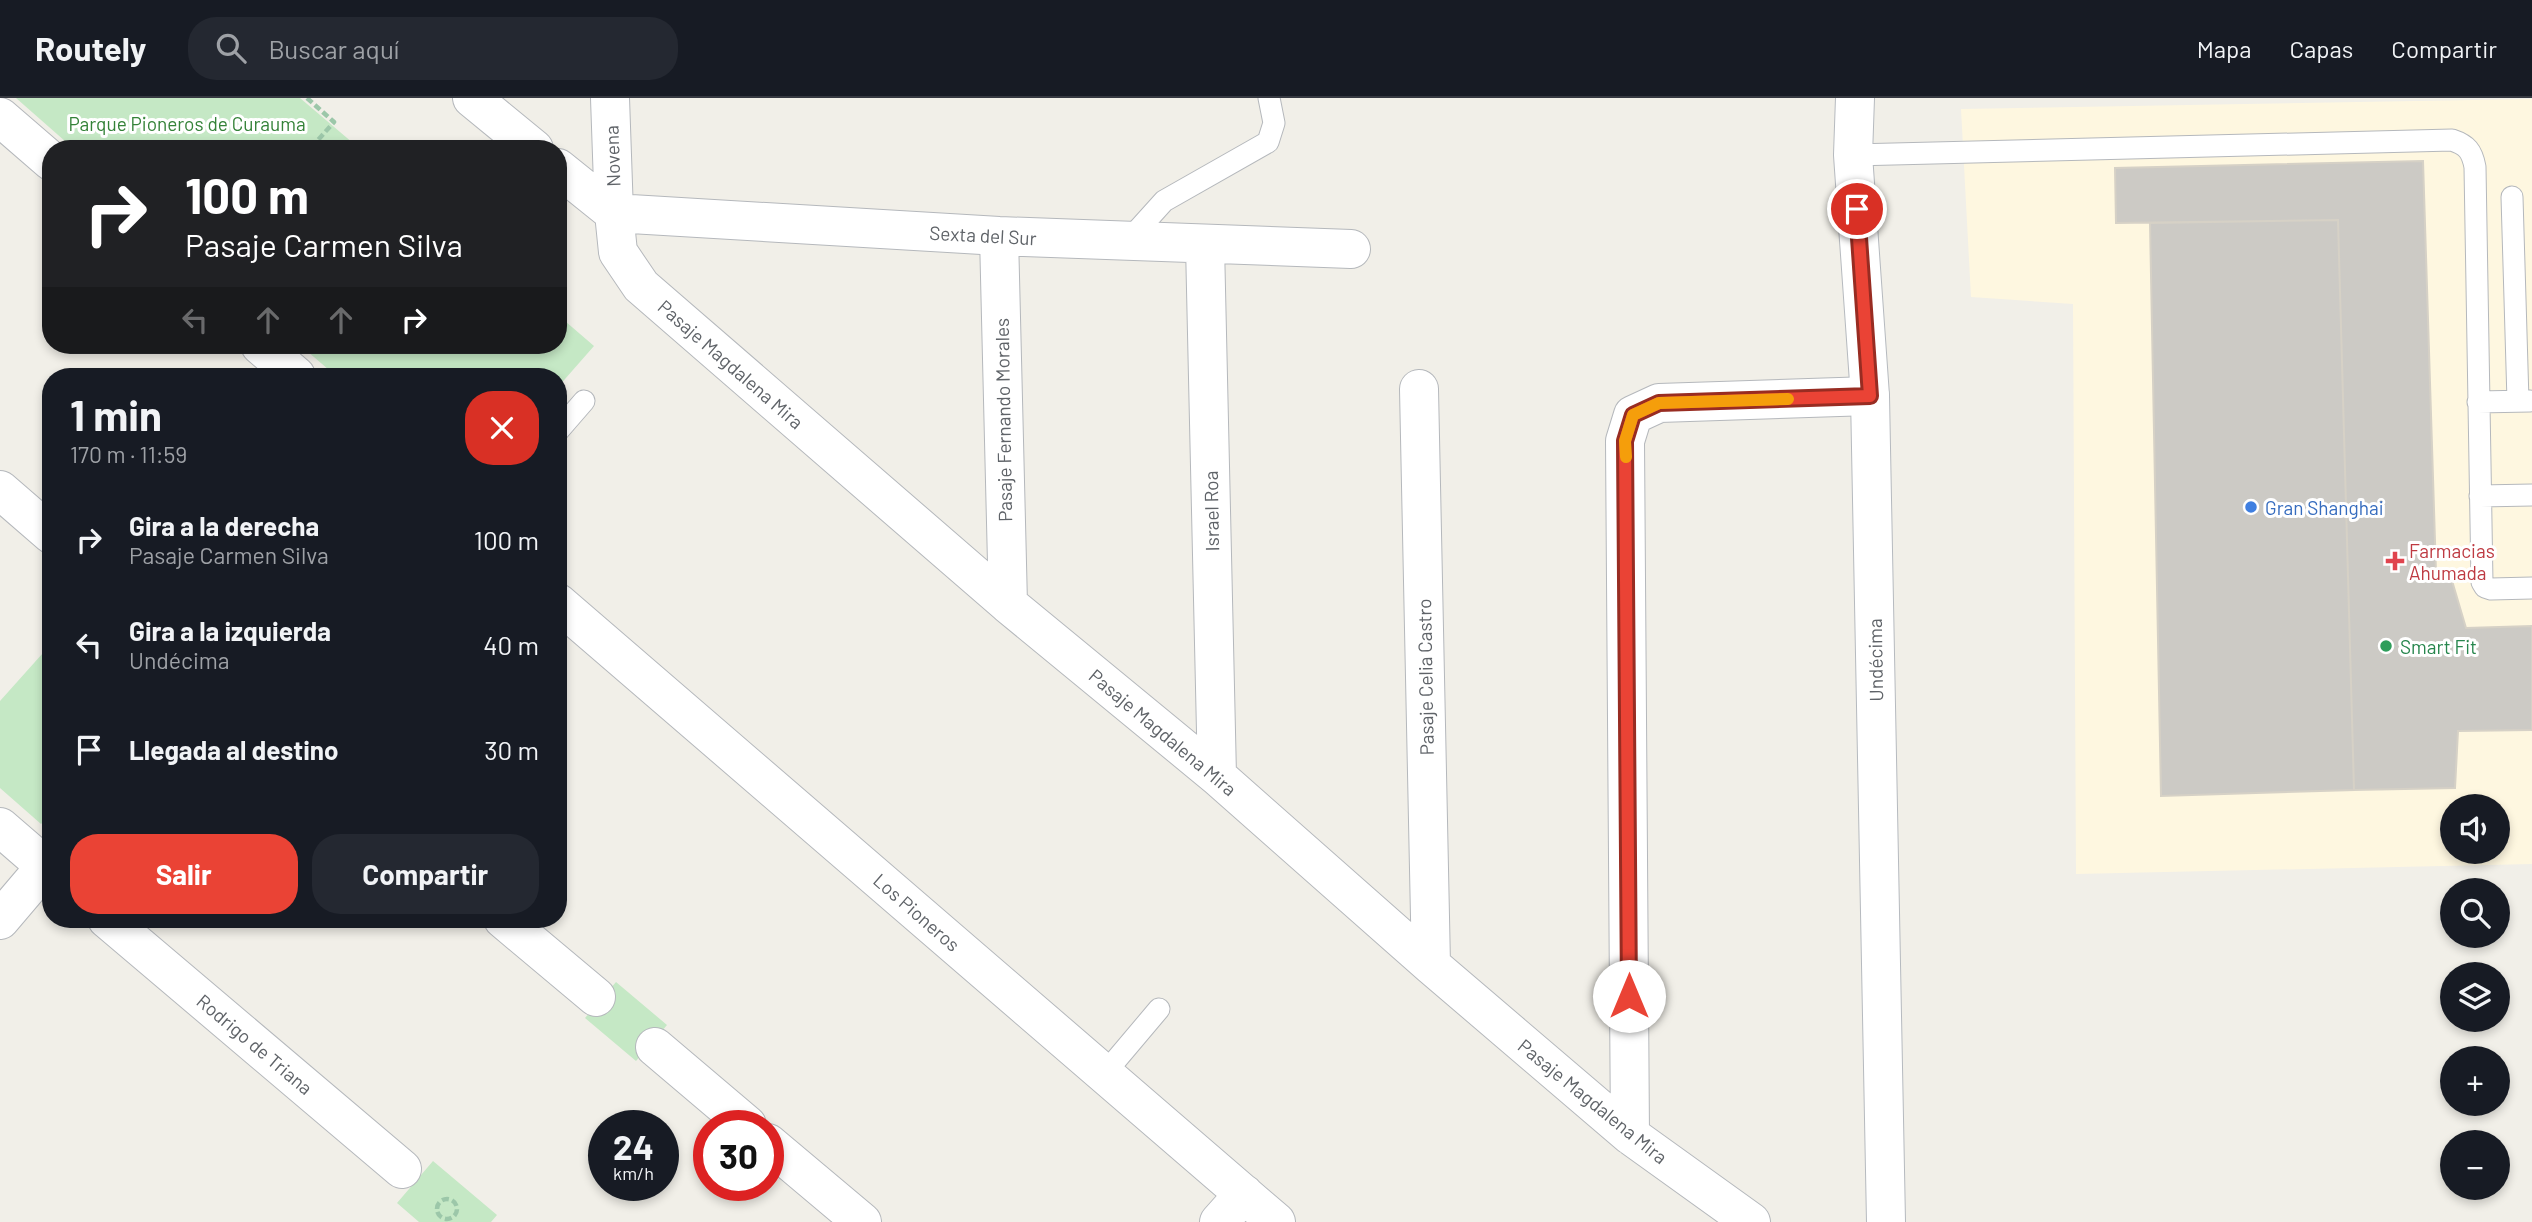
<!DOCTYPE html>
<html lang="es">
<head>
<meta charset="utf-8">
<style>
  :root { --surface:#171b24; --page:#242831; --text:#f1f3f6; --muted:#9ea1a6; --line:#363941; --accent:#ea4335 }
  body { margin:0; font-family:Barlow,sans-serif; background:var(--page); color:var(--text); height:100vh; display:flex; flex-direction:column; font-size:26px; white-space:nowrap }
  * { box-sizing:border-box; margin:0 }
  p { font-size:23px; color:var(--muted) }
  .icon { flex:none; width:38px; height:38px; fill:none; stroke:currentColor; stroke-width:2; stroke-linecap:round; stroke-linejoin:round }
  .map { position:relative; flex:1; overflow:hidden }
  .drawer { position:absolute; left:42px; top:270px; width:525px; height:560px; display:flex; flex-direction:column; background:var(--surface); border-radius:28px; box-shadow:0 4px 10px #0003 }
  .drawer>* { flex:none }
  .banner { position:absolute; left:42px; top:42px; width:525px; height:214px; border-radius:28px; box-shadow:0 4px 10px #0003; background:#202124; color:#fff; overflow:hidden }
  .buttons { position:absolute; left:2440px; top:696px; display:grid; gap:14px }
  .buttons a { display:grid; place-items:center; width:70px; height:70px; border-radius:50%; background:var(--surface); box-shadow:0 4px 10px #0003; font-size:35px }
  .speed { position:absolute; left:588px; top:1012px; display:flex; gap:14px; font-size:35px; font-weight:700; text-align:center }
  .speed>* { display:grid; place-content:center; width:91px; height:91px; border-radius:50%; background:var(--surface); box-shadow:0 4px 10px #0003; line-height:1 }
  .speed small { font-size:18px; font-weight:400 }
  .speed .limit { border:10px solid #d22; background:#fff; color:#111 }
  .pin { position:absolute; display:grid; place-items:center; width:60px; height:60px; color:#fff; margin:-30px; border:4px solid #fff; border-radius:50%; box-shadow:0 2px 7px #0007 }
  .me { position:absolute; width:77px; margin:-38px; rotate:0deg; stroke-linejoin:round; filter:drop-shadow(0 0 5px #0008) }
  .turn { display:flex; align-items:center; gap:24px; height:147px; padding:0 28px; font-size:32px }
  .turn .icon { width:91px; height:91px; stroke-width:2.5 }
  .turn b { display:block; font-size:49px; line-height:60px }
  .lanes { display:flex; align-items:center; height:66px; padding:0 28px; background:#0003; justify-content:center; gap:35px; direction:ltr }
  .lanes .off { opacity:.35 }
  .round { display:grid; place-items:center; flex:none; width:74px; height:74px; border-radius:28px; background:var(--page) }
  .headline { display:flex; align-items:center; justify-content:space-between; height:119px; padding:0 28px }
  h1 { font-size:42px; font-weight:700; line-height:52px }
  .primary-button { display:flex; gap:14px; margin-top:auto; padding:14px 28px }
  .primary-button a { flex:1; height:80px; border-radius:28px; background:var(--accent); color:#fff; font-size:28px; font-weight:700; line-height:80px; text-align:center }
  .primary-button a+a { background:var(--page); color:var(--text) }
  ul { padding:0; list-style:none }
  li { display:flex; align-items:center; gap:21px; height:105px; padding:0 28px }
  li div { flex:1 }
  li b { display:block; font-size:26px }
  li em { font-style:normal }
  header { display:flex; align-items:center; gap:42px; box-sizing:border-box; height:98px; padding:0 35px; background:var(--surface); border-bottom:2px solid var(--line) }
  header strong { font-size:33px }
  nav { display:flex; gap:38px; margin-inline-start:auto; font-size:24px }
  .search { width:490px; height:63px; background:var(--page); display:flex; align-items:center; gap:18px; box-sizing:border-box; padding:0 24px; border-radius:28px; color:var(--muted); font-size:26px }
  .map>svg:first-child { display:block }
</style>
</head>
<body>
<header>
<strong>Routely</strong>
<div class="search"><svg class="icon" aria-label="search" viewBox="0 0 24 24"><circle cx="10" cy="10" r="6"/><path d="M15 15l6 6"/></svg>Buscar aquí</div>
<nav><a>Mapa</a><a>Capas</a><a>Compartir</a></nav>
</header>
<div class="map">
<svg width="2532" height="1124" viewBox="0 0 2532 1124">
  <rect width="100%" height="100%" fill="#f1efe8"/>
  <path fill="#fef7e0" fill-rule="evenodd" d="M2532,1v765l-456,10 -3,-570 -102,-7 -10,-188zM2452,709h45v45h-45z"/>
  <path fill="#c5e8c5" d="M16,0h284l60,51h-286z
    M558,217l36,31 -36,41v-11h-222l-36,-31h258z
    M51,546v170l-10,10 -41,-36v-87z
    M616,884l51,43 -31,36 -51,-43z
    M433,1063l64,54 -6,7h-72l-22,-19z"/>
  <path fill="#cccac5" stroke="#d6d1c6" stroke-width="2" d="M2423,63l13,412 14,1 16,54 66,-2v104l-74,1 -3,57 -101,2 -16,-570 -222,3 -1,-55z
    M2338,122l16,570 -193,6 -11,-573z"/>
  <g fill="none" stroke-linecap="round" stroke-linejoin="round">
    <defs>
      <path id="lane" d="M1853,57l599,-15c15,5 20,11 23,27l7,415 3,5 6,2 41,-1
        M2512,99l6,204
        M1127,144l37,-41 104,-59 6,-19 -5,-25
        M2478,304l52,-1
        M558,333l26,-30
        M2480,398l52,-1
        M1105,975l54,-64"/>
      <path id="street" d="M472,0l62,51
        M610,0l4,115 4,39 23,34 367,318 209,172 214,189 199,170 121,87
        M0,19l51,44
        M558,70l56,45
        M614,115l385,23 352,13
        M999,138l9,368
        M1205,147l12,531
        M260,247l36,31
        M1419,291l12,576
        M0,392l51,44
        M558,505l718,619
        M0,729l51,44
        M107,821l295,250
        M503,821l93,78
        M0,822l51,-60
        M655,949l92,78
        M1630,1037l-5,-694 8,-26 26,-12 211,-7
        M768,1045l94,79
        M1219,1124l25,-28"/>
      <path id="secondary" d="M1855,0l-2,57 17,241 16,826"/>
    </defs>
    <use href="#lane" stroke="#b5b8bc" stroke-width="23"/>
    <use href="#street" stroke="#b5b8bc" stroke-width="40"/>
    <use href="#secondary" stroke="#b6babf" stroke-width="40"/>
    <path stroke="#9cc7a9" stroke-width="4.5" stroke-dasharray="7 3.5" stroke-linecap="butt" d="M307,0l27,24 -24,27
      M437 1111a10 10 0 1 1 20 0a10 10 0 1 1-20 0Z"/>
    <use href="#lane" stroke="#fff" stroke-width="21"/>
    <use href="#street" stroke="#fff" stroke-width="38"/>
    <use href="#secondary" stroke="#fff" stroke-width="38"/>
  </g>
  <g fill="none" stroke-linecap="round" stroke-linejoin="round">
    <defs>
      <path id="route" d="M1629,898l-4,-555 8,-26 26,-12 211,-7 -13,-187"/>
    </defs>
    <use href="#route" stroke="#982c22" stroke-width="18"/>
    <use href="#route" stroke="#ea4335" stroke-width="12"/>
    <path stroke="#f59e0b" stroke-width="12" d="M1626,359l-1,-16 8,-26 26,-12 129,-4"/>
  </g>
  <circle fill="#3f7fe0" stroke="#fff" stroke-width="2.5" cx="2251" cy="409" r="7"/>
  <path fill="#e0444e" stroke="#fff" stroke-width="2.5" d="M2391.5 452.5h7v7h7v7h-7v7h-7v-7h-7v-7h7z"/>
  <circle fill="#2e9e5b" stroke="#fff" stroke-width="2.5" cx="2386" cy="548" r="7"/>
  <g text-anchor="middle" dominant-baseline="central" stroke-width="6" stroke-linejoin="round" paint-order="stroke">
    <g font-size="19" fill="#348238" stroke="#fff">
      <text x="187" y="25">Parque Pioneros de Curauma</text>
    </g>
    <g font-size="19" fill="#5f6368" stroke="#fff">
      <text transform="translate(612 58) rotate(-92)">Novena</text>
      <text transform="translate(983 137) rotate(3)">Sexta del Sur</text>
      <text transform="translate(731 266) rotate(41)">Pasaje Magdalena Mira</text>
      <text transform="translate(1003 322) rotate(-91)">Pasaje Fernando Morales</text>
      <text transform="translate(1211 413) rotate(-91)">Israel Roa</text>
      <text transform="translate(1875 562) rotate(-91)">Undécima</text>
      <text transform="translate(1425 579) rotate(-91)">Pasaje Celia Castro</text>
      <text transform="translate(1163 634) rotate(40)">Pasaje Magdalena Mira</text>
      <text transform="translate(917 814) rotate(41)">Los Pioneros</text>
      <text transform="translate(255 946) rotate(40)">Rodrigo de Triana</text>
      <text transform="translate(1593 1003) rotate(39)">Pasaje Magdalena Mira</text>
    </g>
    <g font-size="19" fill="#366cbe" stroke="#fff" text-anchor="start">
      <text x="2265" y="409">Gran Shanghai</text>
    </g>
    <g font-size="19" fill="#be3a42" stroke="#fff" text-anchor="start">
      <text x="2409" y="452">Farmacias<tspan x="2409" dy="22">Ahumada</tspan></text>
    </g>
    <g font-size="19" fill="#27864d" stroke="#fff" text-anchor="start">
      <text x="2400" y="548">Smart Fit</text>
    </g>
  </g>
</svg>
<div class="buttons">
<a><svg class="icon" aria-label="sound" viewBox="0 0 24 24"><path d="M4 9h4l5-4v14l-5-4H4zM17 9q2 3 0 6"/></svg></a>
<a><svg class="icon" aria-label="search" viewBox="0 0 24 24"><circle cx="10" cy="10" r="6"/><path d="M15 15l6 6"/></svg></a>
<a><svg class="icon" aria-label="layers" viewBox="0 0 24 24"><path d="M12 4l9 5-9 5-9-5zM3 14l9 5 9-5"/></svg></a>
<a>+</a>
<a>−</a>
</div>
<div class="speed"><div>24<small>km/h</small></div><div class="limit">30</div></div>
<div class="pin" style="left:1857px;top:111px;background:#d93025"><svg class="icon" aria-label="arrive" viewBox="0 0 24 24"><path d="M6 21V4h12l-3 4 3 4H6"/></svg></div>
<svg class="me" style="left:1629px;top:898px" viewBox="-20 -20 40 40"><circle r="19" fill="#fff"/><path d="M0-13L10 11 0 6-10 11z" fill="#ea4335"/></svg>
<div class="banner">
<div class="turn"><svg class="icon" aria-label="right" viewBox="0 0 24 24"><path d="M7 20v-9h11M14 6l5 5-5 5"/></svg><div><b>100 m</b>Pasaje Carmen Silva</div></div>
<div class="lanes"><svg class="icon off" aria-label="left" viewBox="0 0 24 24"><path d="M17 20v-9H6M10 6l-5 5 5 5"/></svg><svg class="icon off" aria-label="ahead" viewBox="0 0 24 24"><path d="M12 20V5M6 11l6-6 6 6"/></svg><svg class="icon off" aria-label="ahead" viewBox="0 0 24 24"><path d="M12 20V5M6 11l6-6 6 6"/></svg><svg class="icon" aria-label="right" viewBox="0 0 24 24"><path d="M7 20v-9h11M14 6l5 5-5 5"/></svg></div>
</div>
<section class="drawer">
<div class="headline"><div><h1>1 min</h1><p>170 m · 11:59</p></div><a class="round" style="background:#d93025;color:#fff"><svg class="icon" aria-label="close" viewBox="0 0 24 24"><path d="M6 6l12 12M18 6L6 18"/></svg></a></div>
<ul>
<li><svg class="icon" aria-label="right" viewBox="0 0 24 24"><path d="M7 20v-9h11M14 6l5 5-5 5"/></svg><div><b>Gira a la derecha</b><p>Pasaje Carmen Silva</p></div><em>100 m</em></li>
<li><svg class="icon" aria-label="left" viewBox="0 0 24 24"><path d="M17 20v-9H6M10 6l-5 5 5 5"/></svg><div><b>Gira a la izquierda</b><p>Undécima</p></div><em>40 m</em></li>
<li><svg class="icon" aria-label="arrive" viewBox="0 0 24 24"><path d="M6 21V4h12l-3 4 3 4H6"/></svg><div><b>Llegada al destino</b></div><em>30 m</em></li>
</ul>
<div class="primary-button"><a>Salir</a><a>Compartir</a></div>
</section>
</div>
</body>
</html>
